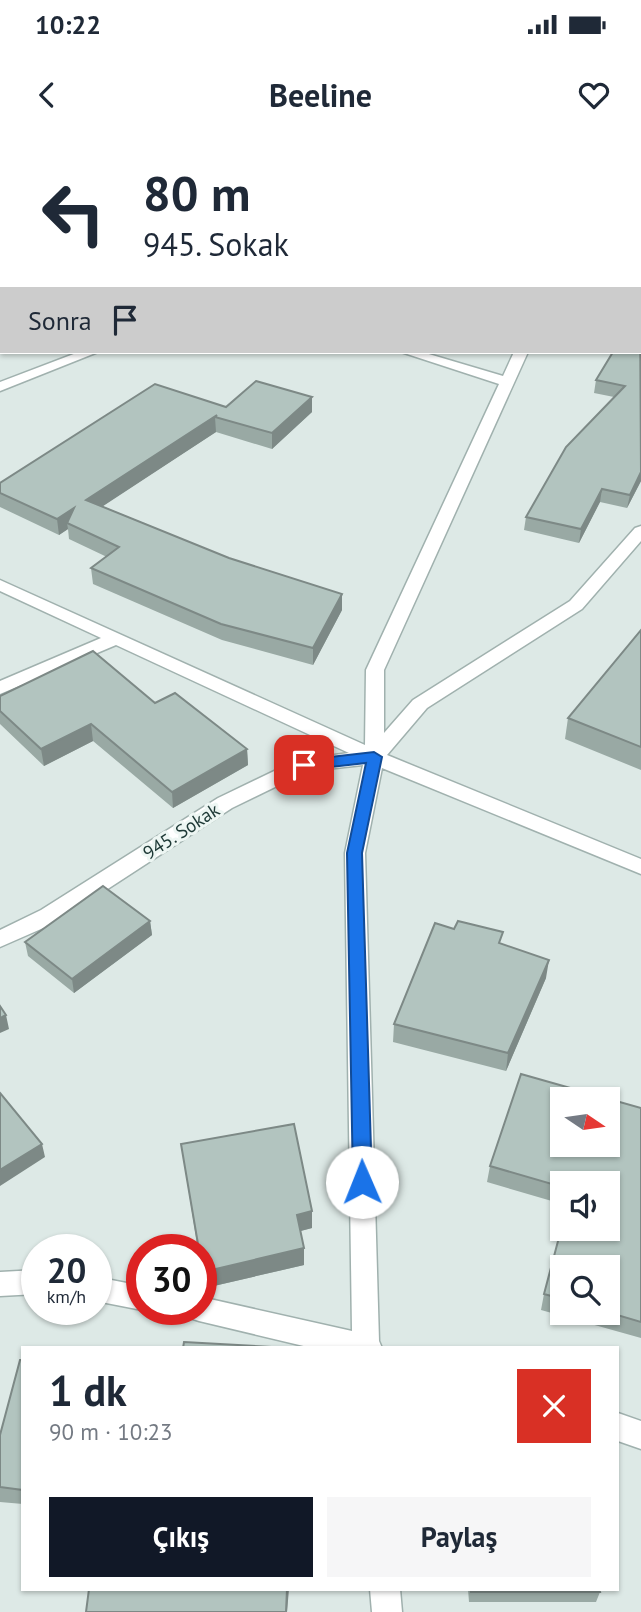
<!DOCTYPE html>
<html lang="tr">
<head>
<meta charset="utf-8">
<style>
  :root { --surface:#fff; --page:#f6f6f7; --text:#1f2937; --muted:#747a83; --accent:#111827 }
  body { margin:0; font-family:"PT Sans",sans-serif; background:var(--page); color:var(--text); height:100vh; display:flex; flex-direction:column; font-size:26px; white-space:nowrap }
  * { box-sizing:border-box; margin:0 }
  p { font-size:23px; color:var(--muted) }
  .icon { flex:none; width:38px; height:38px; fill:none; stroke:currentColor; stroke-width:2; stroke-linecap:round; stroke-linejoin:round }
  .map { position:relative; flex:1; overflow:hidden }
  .panel { position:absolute; left:21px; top:1206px; width:598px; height:245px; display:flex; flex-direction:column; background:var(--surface); border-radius:0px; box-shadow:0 2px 5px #0004 }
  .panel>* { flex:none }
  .guide { position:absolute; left:0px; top:0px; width:642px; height:214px; box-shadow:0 2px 5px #0004; background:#fff; color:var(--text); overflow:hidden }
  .needle { width:46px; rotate:103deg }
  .fabs { position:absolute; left:550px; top:947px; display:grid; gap:14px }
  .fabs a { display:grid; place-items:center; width:70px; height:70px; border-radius:0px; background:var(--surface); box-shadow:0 2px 5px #0004; font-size:35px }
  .speed { position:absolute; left:21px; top:1094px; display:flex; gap:14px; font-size:35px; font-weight:700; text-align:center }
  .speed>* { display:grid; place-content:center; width:91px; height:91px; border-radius:50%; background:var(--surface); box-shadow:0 2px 5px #0004; line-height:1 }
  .speed small { font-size:18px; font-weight:400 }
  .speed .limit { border:10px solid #d22; background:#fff; color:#111 }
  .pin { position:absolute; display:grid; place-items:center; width:60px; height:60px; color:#fff; margin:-30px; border-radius:14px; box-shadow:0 4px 10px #0006 }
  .me { position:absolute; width:77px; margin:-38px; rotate:359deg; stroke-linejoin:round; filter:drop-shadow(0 0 5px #0008) }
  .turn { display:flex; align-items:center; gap:24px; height:147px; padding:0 28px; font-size:32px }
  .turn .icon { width:91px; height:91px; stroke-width:2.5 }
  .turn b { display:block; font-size:49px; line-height:60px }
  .then { display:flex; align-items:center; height:66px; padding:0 28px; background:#0003; gap:14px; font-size:26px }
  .round { display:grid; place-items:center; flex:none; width:74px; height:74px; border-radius:0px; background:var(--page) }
  .overview { display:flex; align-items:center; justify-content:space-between; height:119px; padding:0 28px }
  h1 { font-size:42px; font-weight:800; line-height:52px }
  .cta { display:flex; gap:14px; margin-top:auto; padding:14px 28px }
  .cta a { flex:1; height:80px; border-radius:0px; background:var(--accent); color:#fff; font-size:28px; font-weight:800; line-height:80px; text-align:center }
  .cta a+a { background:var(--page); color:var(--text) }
  .status { display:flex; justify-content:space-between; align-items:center; height:49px; padding:0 35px; background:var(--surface); direction:ltr }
  .status svg { height:19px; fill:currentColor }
  header { display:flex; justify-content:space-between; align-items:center; height:91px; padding:0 28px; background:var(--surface); font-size:32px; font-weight:800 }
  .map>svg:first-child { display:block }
</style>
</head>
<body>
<div class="status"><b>10:22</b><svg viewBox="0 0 49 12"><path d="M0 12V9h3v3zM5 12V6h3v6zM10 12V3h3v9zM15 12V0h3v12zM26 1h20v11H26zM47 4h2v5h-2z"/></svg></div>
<header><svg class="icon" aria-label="back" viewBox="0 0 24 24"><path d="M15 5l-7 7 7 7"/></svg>Beeline<svg class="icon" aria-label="heart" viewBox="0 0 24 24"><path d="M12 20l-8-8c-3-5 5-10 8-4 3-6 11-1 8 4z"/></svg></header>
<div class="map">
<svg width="641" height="1472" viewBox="0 0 641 1472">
  <rect width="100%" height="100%" fill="#dde9e6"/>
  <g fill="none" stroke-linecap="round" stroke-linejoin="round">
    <defs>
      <path id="minor" d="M138,0h15l1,2h-14z
        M614,0h12l-13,2z
        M0,79h2v8h-2z
        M79,212h19l-98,39v-9z
        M401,212h21l81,24 11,-24h14l-144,318v63l29,-33 157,-99 65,-73 6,-2v15l-59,68 -155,99 -40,47 254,104v15l-259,-106 -17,85 14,488 3,7h-70l-113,-27 -9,-3 -4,-9h15v-12l151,34 -7,-478 18,-88 -55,6 -76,37 -175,114 -57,25v-17l41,-20 177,-112 79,-38 52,-7 -233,-108 -116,49v-13l101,-43 -101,-47v-11l365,165 1,-75 133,-286z
        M37,1130v24l-37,2v-24z
        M96,1137l46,9v23h3l-3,1 -46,-9z
        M618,1273l23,8v28l-23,-8z
        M370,1449h30l2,23h-30z"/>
    </defs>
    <use href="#minor" stroke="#a0b1ae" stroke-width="3"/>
    <use href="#minor" fill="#fff" fill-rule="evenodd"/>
  </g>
  <path fill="#99a9a4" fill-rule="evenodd" d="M209,0h303l-3,2h-295z
    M641,171v170l-14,27 -27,-6 -21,41 -55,-13 2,-13 88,-120 -20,-4 2,-13z
    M226,267l86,5 -40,37 -56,-17 -114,74 127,52 113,36v16l-29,55 -91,-25 -129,-56 -2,-16 16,-11 -38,-18 -1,-10 -9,6 -59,-28v-24z
    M641,490v140l-76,-31 3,-21z
    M0,556l155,7 92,46 1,16 -75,43 -80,-67 -49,25 -44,-42z
    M150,781l2,14 -78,58 -46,-37 -3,-14z
    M502,804l44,34 -40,93 -113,-29 1,-18z
    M641,968v230l-100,-28 3,-16 63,-111h-45v21l-75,-22 3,-16zM562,1127l45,45h-45z
    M181,1004l131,67v17l-12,3 4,34 -99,23 -4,-19v-19h-3z
    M23,1220v144l-23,-2v-67z
    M468,1449h131l1,3 -4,10h-127z"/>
  <path fill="#7d8986" d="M489,0h23l-3,2h-23z
    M2,126v13l-2,1v-13z
    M312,257v15l-40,37v-16z
    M217,275l-2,2 1,15 -128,84 -2,-16z
    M641,332v9l-14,27 3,-13z
    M602,349l-2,13 -21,41 2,-14z
    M74,368l-7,15 1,6 -9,6 -2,-16z
    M342,454v16l-29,55v-17z
    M91,584l2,17 -49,25 -3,-17z
    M247,609l1,16 -75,43 -1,-16z
    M150,781l2,14 -78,58 -2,-14z
    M549,820l-3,18 -40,93 2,-18z
    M6,875l3,14 -9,4v-15z
    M42,1004l3,13 -45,29v-16z
    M312,1071v17l-15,4v-17z
    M304,1108v17l-99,23 -2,-16z
    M287,1449h2l-2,23h-1z"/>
  <path fill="#b2c4bf" stroke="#7d8986" stroke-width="2" fill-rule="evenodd" d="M248,0h241l-3,2h-233z
    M641,42v49h-1v-48z
    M640,101l1,1 -1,50z
    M640,171l1,161 -11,23 -28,-6 -21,40 -55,-12 40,-70 59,-61 -29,-6 17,-28h27z
    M256,241l56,16 -40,36 -57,-16 2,-2 -131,85 143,58 113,36 -29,54 -92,-24 -130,-56 28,-21 -52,-24 7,-15 -17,11 -57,-26v-10l155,-99 71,23z
    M641,490v117l-73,-29z
    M93,511l62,52 20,-10 72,56 -75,43 -81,-68 -50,25 -41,-38v-15z
    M103,746l47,35 -78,58 -47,-37z
    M458,781l45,11 -4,11 50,17 -41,93 -114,-29 41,-101 19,6z
    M0,866l6,9 -6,3z
    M521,934l120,34v214l-34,-10v-45h-45v32l-18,-5 18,-68v2h45v-45h-45v4l-72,-21zM562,959h45v45h-45z
    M0,953l42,51 -42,26z
    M294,984l18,87 -15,4 7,33 -101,24 -2,-9v-13h-2l-18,-106z
    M184,1202l105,6h-106z
    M20,1220h3v130l-23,-3v-52z
    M89,1449h198l-1,23h-200z
    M471,1449h128l1,3h-129z"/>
  <path fill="#1a73e8" stroke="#114b97" stroke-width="2" d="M374,612l8,5 -20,96 10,329 -3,6h-14l-2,-6 -6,-329 19,-90 -62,7 -7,-5 7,-5z"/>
  <g text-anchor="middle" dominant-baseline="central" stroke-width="6" stroke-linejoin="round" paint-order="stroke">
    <g font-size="19" fill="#1e3936" stroke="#edf6f3">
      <text transform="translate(181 691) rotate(-33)">945. Sokak</text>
    </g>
  </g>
</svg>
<div class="fabs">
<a><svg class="needle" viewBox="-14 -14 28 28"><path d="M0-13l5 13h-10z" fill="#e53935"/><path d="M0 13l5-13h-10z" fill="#747a83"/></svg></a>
<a><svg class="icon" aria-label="sound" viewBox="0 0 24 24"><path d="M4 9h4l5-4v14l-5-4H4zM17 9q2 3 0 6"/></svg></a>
<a><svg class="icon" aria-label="search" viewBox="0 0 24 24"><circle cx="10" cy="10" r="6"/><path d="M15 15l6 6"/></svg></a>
</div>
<div class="speed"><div>20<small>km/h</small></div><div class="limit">30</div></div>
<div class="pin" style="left:304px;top:625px;background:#d93025"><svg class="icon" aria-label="arrive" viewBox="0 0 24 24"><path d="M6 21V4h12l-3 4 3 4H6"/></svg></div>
<svg class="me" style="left:362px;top:1042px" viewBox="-20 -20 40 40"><circle r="19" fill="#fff"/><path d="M0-13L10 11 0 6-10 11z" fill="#1a73e8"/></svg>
<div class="guide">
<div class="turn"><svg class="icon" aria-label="left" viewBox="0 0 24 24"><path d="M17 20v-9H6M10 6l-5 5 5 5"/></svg><div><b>80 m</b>945. Sokak</div></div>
<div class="then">Sonra<svg class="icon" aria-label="arrive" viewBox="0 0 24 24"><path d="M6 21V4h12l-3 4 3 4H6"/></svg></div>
</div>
<section class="panel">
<div class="overview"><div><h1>1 dk</h1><p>90 m · 10:23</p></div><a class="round" style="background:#d93025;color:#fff"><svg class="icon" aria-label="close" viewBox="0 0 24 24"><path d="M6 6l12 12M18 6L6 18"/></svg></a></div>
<div class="cta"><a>Çıkış</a><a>Paylaş</a></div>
</section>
</div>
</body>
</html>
